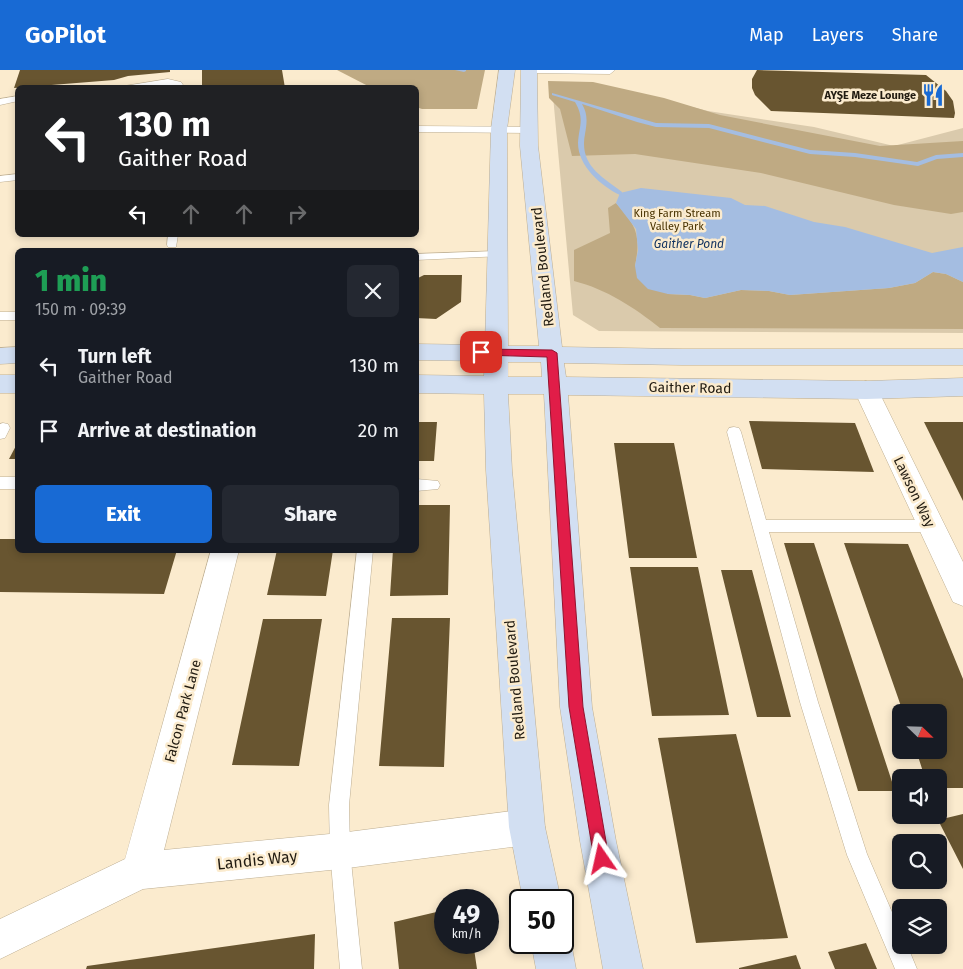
<!DOCTYPE html>
<html lang="en">
<head>
<meta charset="utf-8">
<style>
  :root { --surface:#171b24; --page:#242831; --text:#f1f3f6; --muted:#9ea1a6; --accent:#186ad4 }
  body { margin:0; font-family:"Fira Sans",sans-serif; background:var(--page); color:var(--text); height:100vh; display:flex; flex-direction:column; font-size:19px; white-space:nowrap }
  * { box-sizing:border-box; margin:0 }
  p { font-size:16px; color:var(--muted) }
  .icon { flex:none; width:28px; height:28px; fill:none; stroke:currentColor; stroke-width:2; stroke-linecap:round; stroke-linejoin:round }
  .map { position:relative; flex:1; overflow:hidden }
  .panel { position:absolute; left:15px; top:178px; width:404px; height:305px; display:flex; flex-direction:column; background:var(--surface); border-radius:8px; box-shadow:0 2px 8px #0003 }
  .panel>* { flex:none }
  .top-card { position:absolute; left:15px; top:15px; width:404px; height:152px; border-radius:8px; box-shadow:0 2px 8px #0003; background:#202124; color:#fff; overflow:hidden }
  .needle { width:32px; rotate:113deg }
  .fabs { position:absolute; left:892px; top:634px; display:grid; gap:10px }
  .fabs a { display:grid; place-items:center; width:55px; height:55px; border-radius:8px; background:var(--surface); box-shadow:0 2px 8px #0003; font-size:25px }
  .speed { position:absolute; left:434px; top:819px; display:flex; gap:10px; font-size:25px; font-weight:700; text-align:center }
  .speed>* { display:grid; place-content:center; width:65px; height:65px; border-radius:50%; background:var(--surface); box-shadow:0 2px 8px #0003; line-height:1 }
  .speed small { font-size:12px; font-weight:400 }
  .speed .limit { border:2px solid #111; border-radius:8px; background:#fff; color:#111 }
  .pin { position:absolute; display:grid; place-items:center; width:42px; height:42px; color:#fff; margin:-21px; border-radius:10px; box-shadow:0 2px 8px #0006 }
  .me { position:absolute; width:55px; margin:-28px; rotate:349deg; stroke-linejoin:round; filter:drop-shadow(0 0 4px #0008) }
  .turn { display:flex; align-items:center; gap:18px; height:105px; padding:0 20px; font-size:22px }
  .turn .icon { width:65px; height:65px; stroke-width:2.5 }
  .turn b { display:block; font-size:35px; line-height:42px }
  .lanes { display:flex; align-items:center; height:48px; padding:0 20px; background:#0003; justify-content:center; gap:25px; direction:ltr }
  .lanes .off { opacity:.35 }
  .round { display:grid; place-items:center; flex:none; width:52px; height:52px; border-radius:8px; background:var(--page) }
  .overview { display:flex; align-items:center; justify-content:space-between; height:85px; padding:0 20px }
  h1 { font-size:30px; font-weight:800; line-height:38px; color:#1e9e55 }
  .action { display:flex; gap:10px; margin-top:auto; padding:10px 20px }
  .action a { flex:1; height:58px; border-radius:8px; background:var(--accent); color:#fff; font-size:20px; font-weight:800; line-height:58px; text-align:center }
  .action a+a { background:var(--page); color:var(--text) }
  ul { padding:0; list-style:none }
  li { display:flex; align-items:center; gap:15px; height:65px; padding:0 20px }
  li div { flex:1 }
  li b { display:block; font-size:19px }
  li em { font-style:normal }
  header { display:flex; align-items:center; gap:30px; box-sizing:border-box; height:70px; padding:0 25px; background:var(--accent); color:#fff }
  header strong { font-size:24px }
  nav { display:flex; gap:28px; margin-inline-start:auto; font-size:18px }
  .map>svg:first-child { display:block }
</style>
</head>
<body>
<header>
<strong>GoPilot</strong>
<nav><a>Map</a><a>Layers</a><a>Share</a></nav>
</header>
<div class="map">
<svg width="963" height="899" viewBox="0 0 963 899">
  <rect width="100%" height="100%" fill="#fbebce"/>
  <path fill="#dacaac" d="M552,15l60,2 96,24 106,16 80,19 69,-18v205l-364,-2 -26,-16z"/>
  <path fill="#bfaa83" d="M337,0h148l-8,39h-55l-6,-2v-19l-46,-1z
    M548,11l45,1 71,16 56,17 160,31 83,-5v71l-12,2 -57,-9 -133,-32 -126,-19 -63,2 -12,-47 -11,-11z
    M616,133c21,23 25,33 19,63l33,28 22,1 15,3 36,-8 28,1 21,4 99,-7 26,-5 18,-11 13,2 17,8v47l-303,-1c-25,-20 -54,-39 -86,-47v-31l36,-17 -2,-25z"/>
  <path fill="#a4bde1" d="M641,118l90,10 14,7 20,1 49,16 31,5 87,26 31,-6v35l-17,-8 -13,-2 -18,11 -26,5 -99,7 -21,-4 -28,-1 -36,8 -15,-3 -22,-1 -20,-5 -11,-11 -2,-12 3,-16 -2,-21 -20,-26 4,-10z"/>
  <g fill="none" stroke-linecap="round" stroke-linejoin="round">
    <path fill="#a4bde1" fill-rule="evenodd" d="M455,0h11v1l-2,1z
      M552,23l104,30 53,1 101,26 45,3 62,9 19,-7 27,-2v4l-26,2 -19,7 -63,-9 -45,-3 -101,-26 -53,-1 -19,-5 -55,-18c6,10 5,19 3,30 -6,31 16,42 37,58v2l-2,1c-19,-9 -42,-29 -42,-52 1,-17 7,-24 -3,-41l-23,-7z"/>
  </g>
  <path fill="#685530" d="M20,0h150v2l-42,4 -14,4 -100,8z
    M202,0h80l3,18h-83z
    M757,0l169,5 20,16 7,10 2,12 -1,5 -183,-7 -16,-16 -3,-7v-9z
    M424,205h38l-1,27 -25,17 -20,-1v-39z
    M749,351l106,2 19,49 -112,-3z
    M416,352h21l-3,39h-18z
    M924,352h39v79z
    M18,372v17h-9z
    M614,373h60l23,115h-68z
    M416,435h34l-2,90 -58,1 3,-46h23z
    M0,469h18v11h159l-13,44 -164,-2z
    M784,473h30l81,248h-37z
    M844,473l64,1 55,135v109h-24v-10h-14l-9,-28h23v-38h-36z
    M277,480h56l-7,46 -59,-1z
    M630,497h68l31,148 -77,1z
    M721,500h31l39,147h-34z
    M392,548h58l-6,149 -65,-1z
    M263,549h59l-23,147 -67,-1z
    M736,664l52,204 -92,5 -38,-205z
    M963,744v55l-25,-49z
    M445,840v32h28l4,27h-78l-5,-47z
    M315,864l-1,35h-228l1,-3z
    M866,873l11,26h-42l-7,-17z
    M796,885l5,14h-62v-1z"/>
  <g fill="none" stroke-linecap="round" stroke-linejoin="round">
    <defs>
      <path id="service" d="M526,0h89l-5,4 -81,-1h-3z
        M168,9l13,3 4,6 -17,-3 -26,3h-30z
        M18,26v5l-18,4v-6z
        M416,56l114,1 5,3 -5,3 -114,-1z
        M18,104v6l-18,2v-6z
        M168,165h10l-2,12h-8l-1,-2z
        M498,181l5,3 -1,2 -86,4v-6z
        M0,242h18v8h-18z
        M3,353l5,1 2,4 -5,10 -5,1v-15z
        M734,357l5,1 2,4 25,88h165l5,1 3,5 -3,5 -5,1h-162l49,170 49,152 34,79v12h6l10,24h-22l-48,-114 -47,-153 -73,-270 2,-4z
        M0,407h18v12h-18z
        M416,409l22,2 2,4 -2,4 -22,2z
        M357,480h16l-24,255 1,46 12,118h-22l-10,-118 -1,-46z"/>
      <path id="minor" d="M866,311l8,3 4,6 85,172v44l-10,-4 -99,-212 4,-6z
        M211,480h28l-75,300 176,-17 187,-24 13,5 5,13 -5,13 -13,5 -187,24 -197,20 -143,70v-40l125,-60z"/>
      <path id="secondary" d="M499,0h16l-8,59 1,217h31l-19,-200 1,-76h16l1,76 24,201 120,2h281v16h-281l-118,-2 2,14 300,4 97,-3v18l-97,3 -298,-4 24,312 24,134 27,128h-40l-23,-128 -20,-134 -16,-313h-36l4,76 33,357 16,73h-38l-14,-73 -23,-357 -2,-76 -68,-1v-18l68,1 1,-15 -69,-1v-16l69,1 6,-216zM508,292h33l1,15h-34z
        M18,277v16l-18,1v-16z
        M0,305h18v18h-18z
        M562,857l3,1 6,14 5,27h-40l-5,-27h31z"/>
    </defs>
    <use href="#service" stroke="#bdae92" stroke-width="1"/>
    <use href="#minor" stroke="#bdae92" stroke-width="1"/>
    <use href="#secondary" stroke="#bdae92" stroke-width="1"/>
    <use href="#service" fill="#fff" fill-rule="evenodd"/>
    <use href="#minor" fill="#fff" fill-rule="evenodd"/>
    <use href="#secondary" fill="#d2dff2" fill-rule="evenodd"/>
  </g>
  <path fill="#e11d48" stroke="#92132f" d="M481,279l71,1 5,3 26,354 26,152 -2,6 -5,2 -6,-2 -2,-6 -25,-152 -22,-350 -66,-2 -5,-3z"/>
  <defs>
    <symbol id="restaurant-bare" viewBox="-9 -9 18 18"><path d="M-5-6h1v4h1v-4h1v4h1v-4h1v5L-1.5 .5V6h-2V.5L-5-1ZM5-6V6H3V1.5H1.5Q1.5-4 5-6Z" fill="#186ad4" stroke="#fbebce" stroke-width="2.5" paint-order="stroke"/></symbol>
  </defs>
  <g fill-rule="evenodd">
    <use href="#restaurant-bare" x="917" y="9" width="32" height="32"/>
  </g>
  <g text-anchor="middle" dominant-baseline="central" stroke-width="5" stroke-linejoin="round" paint-order="stroke">
    <g font-size="11" font-weight="bold" fill="#211b11" stroke="#fbebce" text-anchor="end">
      <text x="916" y="25">AYŞE Meze Lounge</text>
    </g>
    <g font-size="11" fill="#483200" stroke="#fbebce">
      <text x="677" y="143">King Farm Stream<tspan x="677" dy="13">Valley Park</tspan></text>
    </g>
    <g font-size="12" font-style="italic" fill="#143461" stroke="#fbebce">
      <text x="689" y="174">Gaither Pond</text>
    </g>
    <g font-size="14" fill="#211b11" stroke="#fbebce">
      <text transform="translate(543 197) rotate(-96)">Redland Boulevard</text>
      <text transform="translate(690 318) rotate(1)">Gaither Road</text>
      <text transform="translate(914 422) rotate(64)">Lawson Way</text>
      <text transform="translate(515 610) rotate(-95)">Redland Boulevard</text>
      <text transform="translate(183 641) rotate(-75)">Falcon Park Lane</text>
    </g>
    <g font-size="16" fill="#211b11" stroke="#fbebce">
      <text transform="translate(257 790) rotate(-6)">Landis Way</text>
    </g>
  </g>
</svg>
<div class="fabs">
<a><svg class="needle" viewBox="-14 -14 28 28"><path d="M0-13l5 13h-10z" fill="#e53935"/><path d="M0 13l5-13h-10z" fill="#9ea1a6"/></svg></a>
<a><svg class="icon" aria-label="sound" viewBox="0 0 24 24"><path d="M4 9h4l5-4v14l-5-4H4zM17 9q2 3 0 6"/></svg></a>
<a><svg class="icon" aria-label="search" viewBox="0 0 24 24"><circle cx="10" cy="10" r="6"/><path d="M15 15l6 6"/></svg></a>
<a><svg class="icon" aria-label="layers" viewBox="0 0 24 24"><path d="M12 4l9 5-9 5-9-5zM3 14l9 5 9-5"/></svg></a>
</div>
<div class="speed"><div>49<small>km/h</small></div><div class="limit">50</div></div>
<div class="pin" style="left:481px;top:282px;background:#d93025"><svg class="icon" aria-label="arrive" viewBox="0 0 24 24"><path d="M6 21V4h12l-3 4 3 4H6"/></svg></div>
<svg class="me" style="left:602px;top:789px" viewBox="-20 -20 40 40"><path d="M0-17L14 15 0 8-14 15z" fill="#e11d48" stroke="#fff" stroke-width="4"/></svg>
<div class="top-card">
<div class="turn"><svg class="icon" aria-label="left" viewBox="0 0 24 24"><path d="M17 20v-9H6M10 6l-5 5 5 5"/></svg><div><b>130 m</b>Gaither Road</div></div>
<div class="lanes"><svg class="icon" aria-label="left" viewBox="0 0 24 24"><path d="M17 20v-9H6M10 6l-5 5 5 5"/></svg><svg class="icon off" aria-label="ahead" viewBox="0 0 24 24"><path d="M12 20V5M6 11l6-6 6 6"/></svg><svg class="icon off" aria-label="ahead" viewBox="0 0 24 24"><path d="M12 20V5M6 11l6-6 6 6"/></svg><svg class="icon off" aria-label="right" viewBox="0 0 24 24"><path d="M7 20v-9h11M14 6l5 5-5 5"/></svg></div>
</div>
<section class="panel">
<div class="overview"><div><h1>1 min</h1><p>150 m · 09:39</p></div><a class="round"><svg class="icon" aria-label="close" viewBox="0 0 24 24"><path d="M6 6l12 12M18 6L6 18"/></svg></a></div>
<ul>
<li><svg class="icon" aria-label="left" viewBox="0 0 24 24"><path d="M17 20v-9H6M10 6l-5 5 5 5"/></svg><div><b>Turn left</b><p>Gaither Road</p></div><em>130 m</em></li>
<li><svg class="icon" aria-label="arrive" viewBox="0 0 24 24"><path d="M6 21V4h12l-3 4 3 4H6"/></svg><div><b>Arrive at destination</b></div><em>20 m</em></li>
</ul>
<div class="action"><a>Exit</a><a>Share</a></div>
</section>
</div>
</body>
</html>
